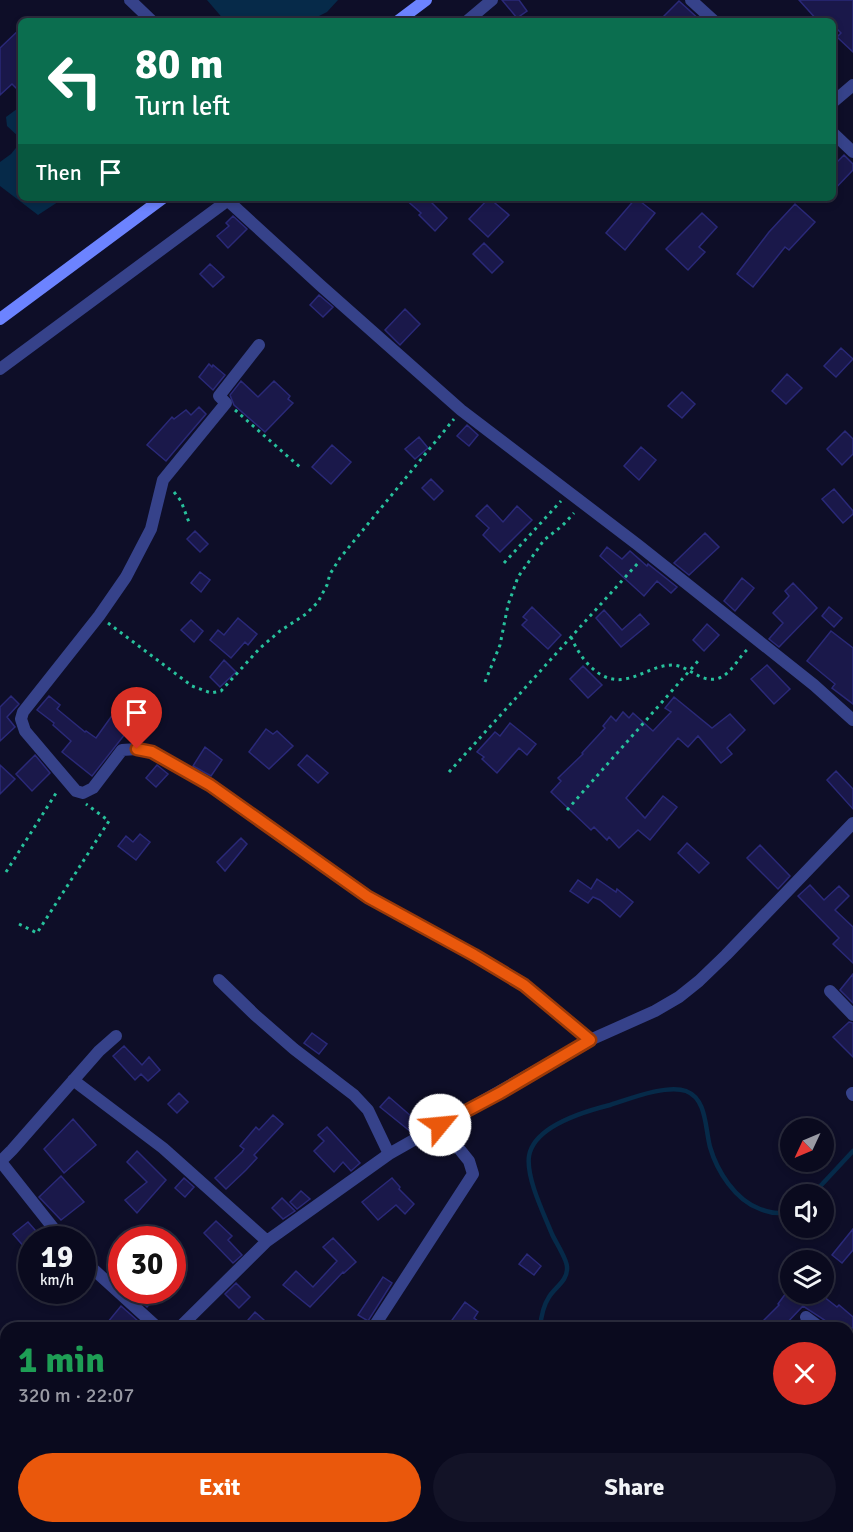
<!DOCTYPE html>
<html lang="en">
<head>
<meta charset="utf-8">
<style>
  :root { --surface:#0a0a1e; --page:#131327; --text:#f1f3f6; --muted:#999aa4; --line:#2a2b3c; --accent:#ea580c }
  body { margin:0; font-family:Signika,sans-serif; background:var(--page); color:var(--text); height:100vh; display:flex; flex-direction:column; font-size:22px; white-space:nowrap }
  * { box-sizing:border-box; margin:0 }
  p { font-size:20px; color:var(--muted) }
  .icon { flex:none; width:33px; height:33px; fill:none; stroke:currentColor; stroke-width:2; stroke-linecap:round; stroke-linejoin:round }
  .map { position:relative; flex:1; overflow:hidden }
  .drawer { position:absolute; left:0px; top:1322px; width:854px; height:212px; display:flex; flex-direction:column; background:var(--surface); border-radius:18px 18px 0 0; box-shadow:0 3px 9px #0003,0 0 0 2px var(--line) }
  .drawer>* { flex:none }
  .banner { position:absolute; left:18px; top:18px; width:818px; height:183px; border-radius:9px; box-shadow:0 3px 9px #0003,0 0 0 2px var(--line); background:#0b6e4f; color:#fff; overflow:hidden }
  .needle { width:39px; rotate:226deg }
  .controls { position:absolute; left:780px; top:1118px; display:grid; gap:12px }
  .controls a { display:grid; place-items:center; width:54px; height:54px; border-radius:50%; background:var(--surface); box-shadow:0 3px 9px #0003,0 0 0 2px var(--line); font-size:30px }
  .speed { position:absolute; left:18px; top:1226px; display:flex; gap:12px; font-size:30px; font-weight:700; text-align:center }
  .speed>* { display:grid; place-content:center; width:78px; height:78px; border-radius:50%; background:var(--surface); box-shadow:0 3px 9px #0003,0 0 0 2px var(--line); line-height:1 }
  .speed small { font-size:15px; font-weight:400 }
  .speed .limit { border:9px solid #d22; background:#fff; color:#111 }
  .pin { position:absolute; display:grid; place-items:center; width:51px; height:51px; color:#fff; margin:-62px -26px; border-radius:50% 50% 50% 0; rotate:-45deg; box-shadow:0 0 6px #0007 }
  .pin .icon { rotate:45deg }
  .me { position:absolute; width:66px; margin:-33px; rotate:62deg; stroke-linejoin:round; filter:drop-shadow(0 0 4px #0008) }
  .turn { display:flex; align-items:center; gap:21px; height:126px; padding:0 18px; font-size:27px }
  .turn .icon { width:78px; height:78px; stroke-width:2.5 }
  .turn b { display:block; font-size:42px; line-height:51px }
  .then { display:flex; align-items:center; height:57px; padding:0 18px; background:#0003; gap:12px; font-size:22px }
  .round { display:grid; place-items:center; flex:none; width:63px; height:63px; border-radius:32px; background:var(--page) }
  .overview { display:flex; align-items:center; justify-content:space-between; height:102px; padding:0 18px }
  h1 { font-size:36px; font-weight:700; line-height:45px; color:#1e9e55 }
  .button { display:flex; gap:12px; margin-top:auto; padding:12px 18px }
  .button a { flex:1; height:69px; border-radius:36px; background:var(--accent); color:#fff; font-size:24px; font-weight:700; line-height:69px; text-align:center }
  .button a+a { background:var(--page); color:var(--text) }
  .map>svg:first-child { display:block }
</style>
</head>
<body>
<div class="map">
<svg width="853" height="1532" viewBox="0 0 853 1532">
  <rect width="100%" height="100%" fill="#0e0e28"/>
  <path fill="#062a49" d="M207,0h131l-11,12 -18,9h-84z
    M21,106v92h43l-26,17 -38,-29v-24l11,-8 9,-11v-5l-13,-12 -1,-9z"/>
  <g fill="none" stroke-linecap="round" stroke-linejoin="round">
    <path stroke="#062a49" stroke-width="4.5" d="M813,1194l40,-43
      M540,1328c1,-11 3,-22 9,-31 6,-10 19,-16 18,-30 0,-8 -11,-24 -15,-33 -8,-20 -26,-56 -23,-78 5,-30 57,-45 81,-51 19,-6 57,-21 76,-14 21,8 19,37 24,56 7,24 25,53 50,62 10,4 19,6 30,2
      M565,1532l3,-5"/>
  </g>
  <path fill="#1a184a" stroke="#2a2978" stroke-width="1.5" d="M502,0h17l8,11 -10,7z
    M799,0h54v52l-16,-15 4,-4 -9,-9v-3h-14z
    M679,1l22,20h-42z
    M21,28v65l-9,-9 -12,11v-47z
    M844,155l9,9v6l-21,22v-25z
    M404,198h23l20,20 -12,13 -16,-16 2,-2z
    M489,198l20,17 -21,22 -19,-18z
    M636,198l19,15 -30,37 -19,-17z
    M795,204l20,18 -26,28 -4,-3 -32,40 -16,-13 32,-42z
    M702,213l15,14 -18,20 6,5 -17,18 -22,-21z
    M233,216l14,13 -19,19 -11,-12 12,-10 -3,-3z
    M484,243l19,19 -11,11 -19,-19z
    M210,264l14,13 -11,10 -13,-13z
    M319,295l14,12 -10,10 -13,-12z
    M405,309l15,15 -20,21 -15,-15z
    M841,348l12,11 -17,18 -12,-11z
    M209,364l3,3 1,-2 12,10 -12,15 -14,-13z
    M787,374l15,14 -16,16 -14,-13z
    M241,381l17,16 16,-16 16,15 -2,3 5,4 -28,29 -31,-27 -4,-10z
    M682,392l13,12 -13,14 -14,-12z
    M199,407l7,7 -40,47 -19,-16 25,-28 2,2 12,-9 5,5z
    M467,425l11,10 -9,11 -12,-10z
    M845,431l8,8v15l-11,11 -15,-16z
    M419,437l9,11 -13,11 -10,-10z
    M332,445l19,17 -20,22 -19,-17z
    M641,447l15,13 -17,20 -15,-14z
    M431,479l12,12 -9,9 -12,-12z
    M834,489l19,22v3l-10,9 -21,-24z
    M487,505l16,17 14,-16 15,14 -32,32 -17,-17 6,-7 -13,-12z
    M195,531l13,13 -8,8 -13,-13z
    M705,533l14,14 -30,28 -15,-12z
    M607,547l15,12 8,-8 17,15 1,-2 29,23 -6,6 -14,-12 -13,15 -44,-40z
    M200,572l10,8 -9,12 -10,-9z
    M742,578l12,10 -19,23 -11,-10z
    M793,583l24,25 -38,39 -10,-8 14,-16 -10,-10 16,-17 -4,-5z
    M532,607l29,28 -13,14 -26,-24 5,-5 -4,-3z
    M829,607l13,11 -8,9 -12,-11z
    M604,610l18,20 18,-16 9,10 -28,23 -25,-29z
    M238,618l19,16 -9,11 -3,-3 -14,16 -21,-18 8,-10 6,5z
    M191,620l12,11 -9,11 -13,-12z
    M707,624l12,11 -15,16 -11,-11z
    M831,631l22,17v56l-21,-16 3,-4 -28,-23z
    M224,660l12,12 -16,15 -10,-10z
    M767,665l23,24 -16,15 -23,-25z
    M583,666l19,19 -14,13 -18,-19z
    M11,696l8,8 -12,13 8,10 -15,14v-34z
    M49,696l11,9 -3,4 28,23 1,-1 10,7 30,-42 24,18 -17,22 -2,-1 -2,2 -4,-3 -33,42 -30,-24 9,-11 -18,-16 1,-2 -17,-13z
    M674,697l38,31 18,-14 15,16 -18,18 5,6 -11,9 -23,-27 -10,11 -10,-9 -52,60 19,20 18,-22 14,11 -27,33 -12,-10 -19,18 -10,-11 -2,3 -13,-13 -3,3 -40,-38 10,-11 -3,-3 25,-24 -1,-1 23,-25 -2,-2 8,-10 5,5 7,-9 6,6 4,-5 20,18 18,-19 -6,-4z
    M510,723l26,21 -9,11 -8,-7 -22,25 -15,-14 2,-2 -7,-5 18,-20 5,4z
    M266,729l7,5 4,-3 16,15 -24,23 -20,-17z
    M205,747l17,13 -11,16 -18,-10z
    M35,755l15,18 -18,18 -16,-17z
    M307,755l21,18 -10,10 -20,-18z
    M0,765l15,14 -15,15z
    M157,765l11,9 -12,13 -10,-9z
    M836,771l17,18v20l-26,-29z
    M140,834l10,8 -14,18 -18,-14 8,-10 7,6z
    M241,838l6,6 -22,27 -8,-9z
    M687,843l22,20 -10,10 -21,-20z
    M760,845l30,31 -12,13 -31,-31z
    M597,879l19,13 1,-3 16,13 -13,15 -20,-17 -7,-3 -5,6 -18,-12 8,-11 13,9z
    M810,885l14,15 15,-14 10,10 -14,14 18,17v36l-20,-19 6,-6 -41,-42z
    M853,974v29l-13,-13z
    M849,1022l4,1v34l-20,-20z
    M312,1033l15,11 -8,10 -15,-11z
    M124,1046l18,19 7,-8 11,13 -12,11 -7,-7 -6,6 -22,-24z
    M179,1093l9,9 -11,11 -9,-9z
    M389,1097l30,26 -8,9 -31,-25z
    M273,1115l10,9 -29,31 3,3 -11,12 -20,19 -11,-11 27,-26 2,-3 -4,-3 16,-19 3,3z
    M73,1119l23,26 -32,28 -20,-24z
    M327,1127l33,36 -9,8 -8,-9 -9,10 -20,-21 10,-10 -6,-6z
    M137,1151l29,29 -29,33 -12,-13 22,-18 -20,-20z
    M61,1176l23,26 -23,18 -22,-23z
    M184,1178l10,9 -9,10 -10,-9z
    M392,1178l8,9 -1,2 15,15 -9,10 -9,-9 -18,15 -16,-18z
    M301,1191l9,8 -13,10 -7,-7z
    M282,1198l13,13 -12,8 -11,-11z
    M216,1221l16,15 -4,4 14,15 -9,8 -29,-30z
    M28,1222l15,17h-11v17l-19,-22z
    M853,1229v21l-11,13 -10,-8z
    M333,1238l23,24 -12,11 -1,-1 -33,35 -27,-22 13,-14 17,16 24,-26 -14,-14z
    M527,1254l14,12 -7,9 -15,-11z
    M383,1277l9,6 -24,38 -10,-6z
    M236,1283l14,14 -11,11 -14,-14z
    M139,1290h23l-15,17 -13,-12z
    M786,1293h33l18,14 2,-2 14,12v11h-22l-5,-7 -23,-15 -21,22h-26l23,-23 -1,-1z
    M465,1302l13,10 -4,6 13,10h-25l-10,-8z
    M121,1306l17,15 -6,7h-29z
    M255,1312l9,8 -7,8h-16z"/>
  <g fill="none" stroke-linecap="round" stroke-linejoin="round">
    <path stroke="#27c19c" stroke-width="3" stroke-dasharray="3 4.5" stroke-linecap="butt" d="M235,410l66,58
      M174,492l7,9 9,24
      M504,563l57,-62
      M108,623l84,63 19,7 10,-2 39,-43 20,-17 26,-17 12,-12 9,-17 3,-11 10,-16 114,-139
      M571,637c9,21 28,47 54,42 17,-3 30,-14 48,-14 15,1 27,17 43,14 15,-3 22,-22 33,-31
      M485,682l15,-37 8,-40 10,-28 26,-37 18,-14 12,-13
      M449,772l189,-209
      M567,810l132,-150
      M6,872l52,-82
      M19,924l18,9 72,-112 -23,-17"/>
    <path stroke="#36428a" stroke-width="12" d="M130,0l22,21
      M691,0l23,21
      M467,21l25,-21
      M832,103l21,-18
      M832,132l21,20
      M225,198l95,87 141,125 177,135 176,140 39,35
      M259,345l-40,51 7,7 -63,77 -12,49 -25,48 -27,39 -76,96 -2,7 4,12 51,60 7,2 10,-5 29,-38 15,-1 15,3 58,33 158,112 106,58 50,30 66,55
      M0,369l231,-171
      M219,980l36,35 39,34 60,46 14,15 21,44
      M830,991l23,24
      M73,1080l90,68 104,93
      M852,1093l1,2
      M0,1162l12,-12 87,-99 17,-15
      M1,1162l61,77
      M82,1259l76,69
      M806,1317l15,11
      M179,1328l88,-87 122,-87 201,-114 65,-29 24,-14 20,-16 27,-26 127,-132
      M373,1328l100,-154 -4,-13 -29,-36
      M848,1346l5,4
      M848,1500l5,5
      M25,1532l5,-5
      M197,1532l1,-5
      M511,1532l9,-5
      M635,1532l4,-5"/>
    <path stroke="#6c83ff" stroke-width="12" d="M398,21l28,-21
      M0,319l163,-121"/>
  </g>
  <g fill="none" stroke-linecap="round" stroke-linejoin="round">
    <defs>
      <path id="route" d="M137,749l15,3 58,33 158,112 106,58 50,30 66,55 -90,53 -60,32"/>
    </defs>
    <use href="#route" stroke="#983908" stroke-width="15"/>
    <use href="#route" stroke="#ea580c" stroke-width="10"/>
  </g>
</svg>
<div class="controls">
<a><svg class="needle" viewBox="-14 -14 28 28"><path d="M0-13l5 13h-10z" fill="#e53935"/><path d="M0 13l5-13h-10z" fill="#999aa4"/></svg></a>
<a><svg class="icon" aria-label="sound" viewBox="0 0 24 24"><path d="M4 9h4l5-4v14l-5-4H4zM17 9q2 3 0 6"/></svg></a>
<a><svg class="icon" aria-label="layers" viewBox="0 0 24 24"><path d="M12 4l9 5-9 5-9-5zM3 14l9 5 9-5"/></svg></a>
</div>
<div class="speed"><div>19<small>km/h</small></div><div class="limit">30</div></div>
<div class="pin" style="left:137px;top:749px;background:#d93025"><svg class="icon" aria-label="arrive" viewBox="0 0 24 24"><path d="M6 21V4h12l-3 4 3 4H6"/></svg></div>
<svg class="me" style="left:440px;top:1125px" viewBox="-20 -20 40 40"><circle r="19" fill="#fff"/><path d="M0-13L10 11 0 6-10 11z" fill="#ea580c"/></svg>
<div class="banner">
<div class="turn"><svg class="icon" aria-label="left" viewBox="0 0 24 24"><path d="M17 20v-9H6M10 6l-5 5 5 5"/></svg><div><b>80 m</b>Turn left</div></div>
<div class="then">Then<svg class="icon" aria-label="arrive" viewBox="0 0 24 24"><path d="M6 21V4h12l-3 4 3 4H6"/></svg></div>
</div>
<section class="drawer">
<div class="overview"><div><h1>1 min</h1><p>320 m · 22:07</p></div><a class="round" style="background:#d93025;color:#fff"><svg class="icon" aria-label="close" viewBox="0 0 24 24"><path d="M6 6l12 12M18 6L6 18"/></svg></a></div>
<div class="button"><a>Exit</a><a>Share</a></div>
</section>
</div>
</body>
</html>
